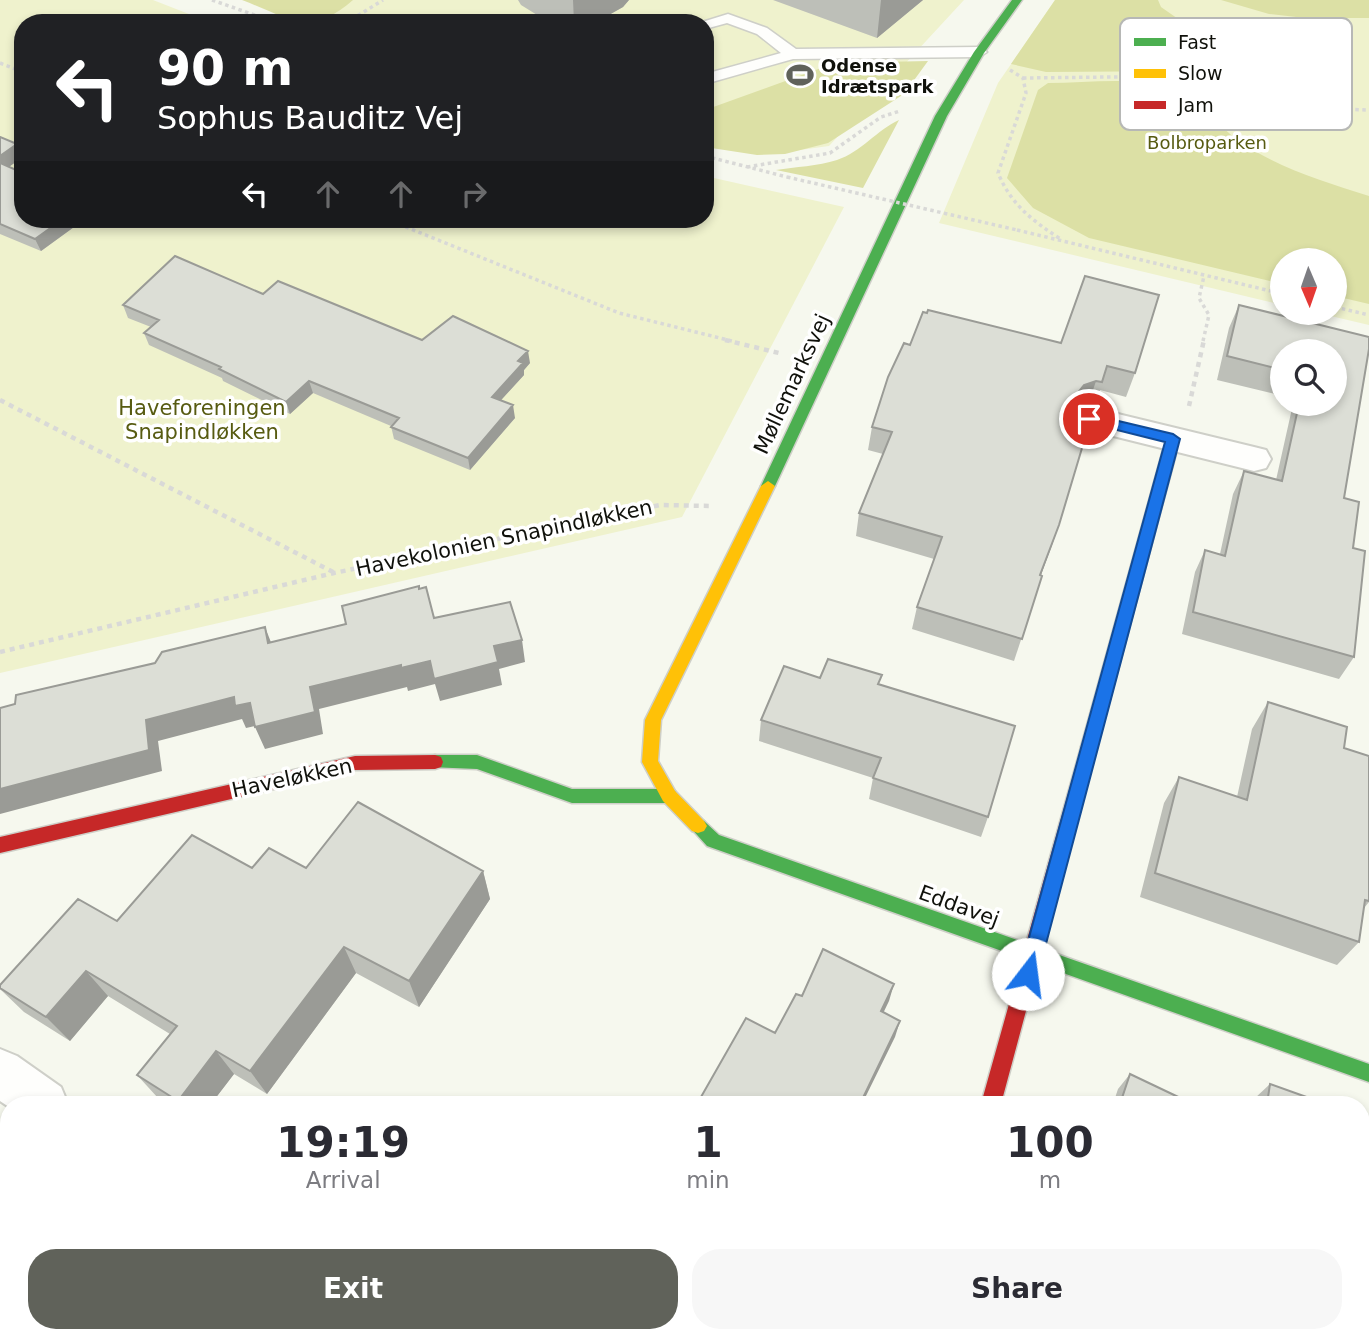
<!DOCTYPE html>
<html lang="en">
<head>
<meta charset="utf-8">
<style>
  :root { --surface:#fff; --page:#f7f7f7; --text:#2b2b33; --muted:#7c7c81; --accent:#60625a }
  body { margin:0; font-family:"DejaVu Sans",sans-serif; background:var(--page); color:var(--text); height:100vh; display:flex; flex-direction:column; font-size:26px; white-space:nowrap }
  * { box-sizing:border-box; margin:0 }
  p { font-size:23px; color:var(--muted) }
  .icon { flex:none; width:38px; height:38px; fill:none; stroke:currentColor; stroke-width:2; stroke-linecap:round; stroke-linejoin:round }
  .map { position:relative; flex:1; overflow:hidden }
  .side { position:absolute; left:0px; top:1096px; width:1370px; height:247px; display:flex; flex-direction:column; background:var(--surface); border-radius:28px 28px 0 0; box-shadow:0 4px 10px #0003 }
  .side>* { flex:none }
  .banner { position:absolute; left:14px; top:14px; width:700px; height:214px; border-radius:28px; box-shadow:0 4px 10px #0003; background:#202124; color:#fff; overflow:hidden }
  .needle { width:46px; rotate:178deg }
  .fabs { position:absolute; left:1270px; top:248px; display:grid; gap:14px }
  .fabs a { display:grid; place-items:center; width:77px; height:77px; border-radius:50%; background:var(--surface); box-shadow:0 4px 10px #0003; font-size:35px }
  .pin { position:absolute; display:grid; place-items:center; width:60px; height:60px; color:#fff; margin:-30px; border:4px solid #fff; border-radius:50%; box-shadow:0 2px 7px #0007 }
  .me { position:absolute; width:77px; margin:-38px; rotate:15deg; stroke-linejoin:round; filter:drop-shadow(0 0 5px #0008) }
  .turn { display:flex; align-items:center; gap:24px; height:147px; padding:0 28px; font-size:32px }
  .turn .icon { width:91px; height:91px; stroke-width:2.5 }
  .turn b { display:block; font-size:49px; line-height:60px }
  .lanes { display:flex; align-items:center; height:66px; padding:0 28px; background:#0003; justify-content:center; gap:35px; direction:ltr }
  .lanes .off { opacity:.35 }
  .eta { display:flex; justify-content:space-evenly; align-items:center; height:119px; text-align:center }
  .eta b { font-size:42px; font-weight:600; line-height:49px }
  .cta { display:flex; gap:14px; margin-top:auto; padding:14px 28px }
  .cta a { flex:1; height:80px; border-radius:28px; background:var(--accent); color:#fff; font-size:28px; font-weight:600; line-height:80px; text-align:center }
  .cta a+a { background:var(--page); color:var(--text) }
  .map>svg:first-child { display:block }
</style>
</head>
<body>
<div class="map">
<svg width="1369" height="1341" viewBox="0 0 1369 1341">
  <rect width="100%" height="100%" fill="#f6f8ee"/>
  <path fill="#eff2cd" d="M0,0h153l59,23h-189v196h682v-43l139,31 -162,310 -682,156z
    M260,0h704l-135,146 -51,7 -73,-25v-105h-372z
    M1055,0h314v325l-51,-12h17v-52h-52v44l-344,-82 59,-140z"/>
  <path fill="#dce0a5" d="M242,0h111c-43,38 -64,18 -111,0z
    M1055,0h103l3,7 63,44 -14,17 -14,3 -150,1 -35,-8z
    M1221,0h148v18h-64l-36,-4z
    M928,61l-24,33 -76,49 -43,11 -28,1 -52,-8v-37l130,-47z
    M1048,83c38,0 81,-6 118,3 30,7 50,40 76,57 39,26 83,39 127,53v108l-34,-8v-35h-52v23l-194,-46 -56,-30 -26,-30 31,-88z
    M899,120l-36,68 -87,-18c19,-3 42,-4 61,-10 24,-8 40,-30 62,-40z"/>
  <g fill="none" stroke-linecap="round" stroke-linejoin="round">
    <defs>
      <path id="lane" d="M728,14l39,14 29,21 183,-2 8,5 -8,5 -186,2 -88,25v-10l76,-21 -24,-19 -30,-11 -22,6v-6h-6z"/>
      <path id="street" d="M1089,407l165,40 12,3 5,9 -5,9 -12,3 -177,-44 -5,-8 5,-8z
        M0,1049l17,7 44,31 7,17h-59v3l-9,-6z
        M100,1334h55l-3,7h-55z
        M884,1334h52l-3,7h-52z"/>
      <path id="fast" d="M1012,0h10l-38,53 -37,63 -172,370 -7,5 -5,-1 -2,-4 174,-370 39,-64z
        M1173,434l7,5 -83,308 -2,5 -6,2 -6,-2 -2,-5 85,-308z
        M435,755h42l95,34h97l6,2 2,5 -2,5 -6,2h-97l-95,-34 -48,-2 -2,-5 2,-5z
        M698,819l6,2 15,14 650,229v18l-662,-236 -18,-20 3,-5z"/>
      <path id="slow" d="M768,481l7,5 -114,234 -3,41 17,30 29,30 3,5 -3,5 -6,2 -6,-2 -29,-30 -21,-39 3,-42 116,-234z"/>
      <path id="jam" d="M1089,740l6,2 2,5 -96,357h-20l100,-357 2,-5z
        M435,755l6,2 2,5 -2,5 -6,2 -80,1 -355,83v-16l355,-81z"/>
    </defs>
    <use href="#lane" stroke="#cecfc8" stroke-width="3"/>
    <use href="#street" stroke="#cecfc8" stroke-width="4"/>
    <use href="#fast" stroke="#cecfc8" stroke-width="3"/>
    <use href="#slow" stroke="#cecfc8" stroke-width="3"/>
    <use href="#jam" stroke="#cecfc8" stroke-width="3"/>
    <path stroke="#d9d9d7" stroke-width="3.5" stroke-dasharray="3.5 3.5" stroke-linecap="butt" d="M212,0l65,23
      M346,23l37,-23
      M0,63l23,9
      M1010,70l13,8 3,15 -28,80c14,33 35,48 64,67
      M1023,78l172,-2 146,33 28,1
      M705,156l82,21
      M747,167l83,-14 51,-36 19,-6
      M386,219l233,94 113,28
      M1017,230l266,64
      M1335,307l34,8
      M1203,341l6,-26 -10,-17 5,-22"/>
    <path stroke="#d9d9d7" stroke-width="4.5" stroke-dasharray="5 5" stroke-linecap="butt" d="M725,340l58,14
      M0,400l333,172
      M1189,406l15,-66
      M0,652l334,-79 326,-68 51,1"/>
    <use href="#lane" fill="#fefefc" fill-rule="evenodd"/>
    <use href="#street" fill="#fefefc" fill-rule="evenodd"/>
    <use href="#fast" fill="#4caf50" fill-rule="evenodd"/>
    <use href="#slow" fill="#ffc107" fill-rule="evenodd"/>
    <use href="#jam" fill="#c62828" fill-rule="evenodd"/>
    <path stroke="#d9d9d7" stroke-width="3.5" stroke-dasharray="3.5 3.5" stroke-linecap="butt" d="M787,177l230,53"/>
  </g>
  <path fill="#bdbfb8" d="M518,0h111l-6,7 -16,9 -33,6 -32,-4 -21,-13z
    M773,0h150l-46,38z
    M0,137l17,7 6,12 -14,11 14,52h62l-44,32 -41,-17z
    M263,294l159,46 108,23 -6,7v5l-23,25 14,18 -45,52 -76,-31 -3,-13 -78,-33 -23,21 -67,-33 -1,-3 -73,-33 -5,-12 7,-6 -23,-9 -5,-13z
    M1239,305l130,32 -25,161 9,50 1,109 -15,22 -157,-45 13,-62 10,-22 15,4 13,-60 11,-23 32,9 17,-76h42l-52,-52v44l-66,-16 12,-52z
    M1061,343l74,30 -9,24 -26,-7 -5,16 -7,-1 -3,1 -26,119 -18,50 1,1 -28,85 -102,-32 5,-22 17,-48 -78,-23 3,-23 24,-59 -15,-4 4,-23 38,-82z
    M820,678l60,7 108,132 -7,20 -112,-38 4,-21 -114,-37 2,-21z
    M1268,702l76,46 25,8v146l-5,6 -5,34 -22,23 -197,-68 24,-94 15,-26 58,20 15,-68z
    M252,868l231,3 7,28 -71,108 -63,-34 -89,121 -33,-20 -23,30h-43l-10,-6 -21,-23 33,-41 -62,-38 -38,45 -46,-29 -24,-23v-4l117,-64z
    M1130,1074l63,30h-80l5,-15z
    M1270,1084l41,20h-58l1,-5z
    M1031,1334h150l-3,7h-135z"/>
  <path fill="#9a9b96" d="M573,0h56l-6,7 -16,9 -33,6z
    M881,0h42l-46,38z
    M17,144l6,13 -23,16v-17z
    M63,219h22l-44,32 -6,-12z
    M528,351l2,12 -6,7v5l-31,34 -1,-12 26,-36z
    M309,381l4,12 -23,21 -4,-12z
    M1096,381l-8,24 -12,4 1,-15 7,-9z
    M513,405l2,13 -45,52 -2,-12z
    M1059,525l-8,23 -19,50 8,-23z
    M265,627l9,23 -6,-7z
    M522,640l3,22 -26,7 3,16 -62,16 -5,-17 -27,7 -1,-4 -88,22 4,25 -58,15 -10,-22 55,-40 91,-22 93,-19z
    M234,697l16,6 10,22 -14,3 -4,-9 -84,22 4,30 -162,43v-25l146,-69z
    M483,871l7,28 -71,108 -10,-26z
    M344,947l12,26 -89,121 -17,-23z
    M86,971l22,25 -38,45 -24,-24z
    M894,984l-5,17 -13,27 5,-17z
    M900,1021l-5,16 -33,67h-2z
    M216,1051l18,23 -23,30h-30l-3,-3z
    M33,1334h50l-7,7h-50z
    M719,1334h4l-4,7h-3z"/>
  <path fill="#dcded6" stroke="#9a9b96" stroke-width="2" d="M0,137l17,7 -17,12z
    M0,163l23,10v46h40l-28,20 -35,-15z
    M175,256l88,38 15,-13 144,59 31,-24 75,35 -10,10 5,2 -31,34 21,8 -45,53 -77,-31 8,-9 -90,-37 -23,21 -67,-33 2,-2 -77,-34 15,-13 -36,-15z
    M1085,276l74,19 -24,78 -28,-7 -5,16 -6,-1 -12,4 -7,9 5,11 12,3 -35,117 -19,50 2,1 -20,63 -105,-32 25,-70 -83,-24 33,-81 -20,-5 16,-50 16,-34 6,2 13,-33 4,1 1,-3 133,33z
    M1239,305l130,32v12l-25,149 15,4 -6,46 12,3 -11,106 -161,-45 12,-62 20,6 19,-85 38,10 17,-77h36v-52h-52v18l-56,-14z
    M419,586v3l7,-2 8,31 76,-16 12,38 -28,6 4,16 -64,17 -4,-18 -29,7v-3l-91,22 5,25 -60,15 -5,-24 -15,3 -1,-9 -88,23 3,30 -149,39v-81l15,-4 1,-9 139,-32 7,-11 103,-25 3,16 78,-19 -4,-18z
    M828,659l54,16 -4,9 137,42 -27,91 -115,-39 8,-20 -120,-38 23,-54 36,12z
    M1268,702l79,25 -3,21 25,8v145l-4,-1 -6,42 -204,-69 24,-96 68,23z
    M358,802l125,69 -74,110 -65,-34 -94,124 -34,-20 -38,50 -41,-26 40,-49 -91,-55 -40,46 -46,-29v-3l78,-86 39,22 75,-86 60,33 17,-20 37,20z
    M823,949l71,35 -13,27 19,10 -40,83h-163l49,-86 29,15 21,-39 6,2z
    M1130,1074l63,30h-73z
    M1270,1084l42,15 -1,5h-44z
    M0,1263l9,8v63h24l-7,7h-26z
    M598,1334h121l-3,7h-122z
    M1058,1334h123l-3,7h-107z"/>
  <path fill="#1a73e8" stroke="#114b97" stroke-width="2" d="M1089,414l84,20 7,5 -142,535 -3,6 -7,2 -6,-2 -3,-6 146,-532 -80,-20v-6z"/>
  <defs>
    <symbol id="stadium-bare" viewBox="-9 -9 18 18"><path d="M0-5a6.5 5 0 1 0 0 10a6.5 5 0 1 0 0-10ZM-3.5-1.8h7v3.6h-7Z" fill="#60625a" stroke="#fff" stroke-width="2.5" paint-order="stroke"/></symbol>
  </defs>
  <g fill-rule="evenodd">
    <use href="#stadium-bare" x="781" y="56" width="38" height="38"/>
  </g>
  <g text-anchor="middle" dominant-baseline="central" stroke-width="7" stroke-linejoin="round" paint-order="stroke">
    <g font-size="18" font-weight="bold" fill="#10110b" stroke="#fff" text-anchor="start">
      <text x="821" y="65">Odense<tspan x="821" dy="21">Idrætspark</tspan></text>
    </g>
    <g font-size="18" fill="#575b11" stroke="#fff">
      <text x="1207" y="142">Bolbroparken</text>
    </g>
    <g font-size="21" fill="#10110b" stroke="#fff">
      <text transform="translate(792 384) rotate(-65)">Møllemarksvej</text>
      <text transform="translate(504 538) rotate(-12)">Havekolonien Snapindløkken</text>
      <text transform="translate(292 778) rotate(-12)">Haveløkken</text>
      <text transform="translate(959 906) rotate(20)">Eddavej</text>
    </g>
    <g font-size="21" fill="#575b11" stroke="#fff">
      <text x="202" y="408">Haveforeningen<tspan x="202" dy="24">Snapindløkken</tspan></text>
    </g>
  </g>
  <rect x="1120" y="18" width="232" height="112" rx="10" fill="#fff" stroke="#b7b8b6" stroke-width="2"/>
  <rect x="1134" y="38" width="32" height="8" fill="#4caf50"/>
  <rect x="1134" y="69" width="32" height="9" fill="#ffc107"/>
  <rect x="1134" y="101" width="32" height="8" fill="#c62828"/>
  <g font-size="19" fill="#10110b">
    <text x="1178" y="49">Fast</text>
    <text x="1178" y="80">Slow</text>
    <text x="1178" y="112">Jam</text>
  </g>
</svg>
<div class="fabs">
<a><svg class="needle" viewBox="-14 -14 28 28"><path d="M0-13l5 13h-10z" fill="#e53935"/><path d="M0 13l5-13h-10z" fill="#7c7c81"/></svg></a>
<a><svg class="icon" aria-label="search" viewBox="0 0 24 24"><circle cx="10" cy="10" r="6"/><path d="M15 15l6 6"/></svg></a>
</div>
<div class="pin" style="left:1089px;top:419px;background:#d93025"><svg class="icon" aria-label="arrive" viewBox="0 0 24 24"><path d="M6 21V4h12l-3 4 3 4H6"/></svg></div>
<svg class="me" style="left:1028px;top:974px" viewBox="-20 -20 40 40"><circle r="19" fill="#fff"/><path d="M0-13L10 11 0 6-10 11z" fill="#1a73e8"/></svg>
<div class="banner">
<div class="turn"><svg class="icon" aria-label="left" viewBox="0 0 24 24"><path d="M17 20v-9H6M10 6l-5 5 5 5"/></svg><div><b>90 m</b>Sophus Bauditz Vej</div></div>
<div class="lanes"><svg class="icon" aria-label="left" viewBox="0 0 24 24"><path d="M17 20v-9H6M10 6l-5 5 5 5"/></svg><svg class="icon off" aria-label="ahead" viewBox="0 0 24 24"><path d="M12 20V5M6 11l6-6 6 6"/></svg><svg class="icon off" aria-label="ahead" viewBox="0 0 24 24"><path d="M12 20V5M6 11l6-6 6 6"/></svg><svg class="icon off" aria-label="right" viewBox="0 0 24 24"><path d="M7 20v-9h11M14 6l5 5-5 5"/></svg></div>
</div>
<section class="side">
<div class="eta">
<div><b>19:19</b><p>Arrival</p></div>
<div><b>1</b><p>min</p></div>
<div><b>100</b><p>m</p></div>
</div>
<div class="cta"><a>Exit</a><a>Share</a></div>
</section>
</div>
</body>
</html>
